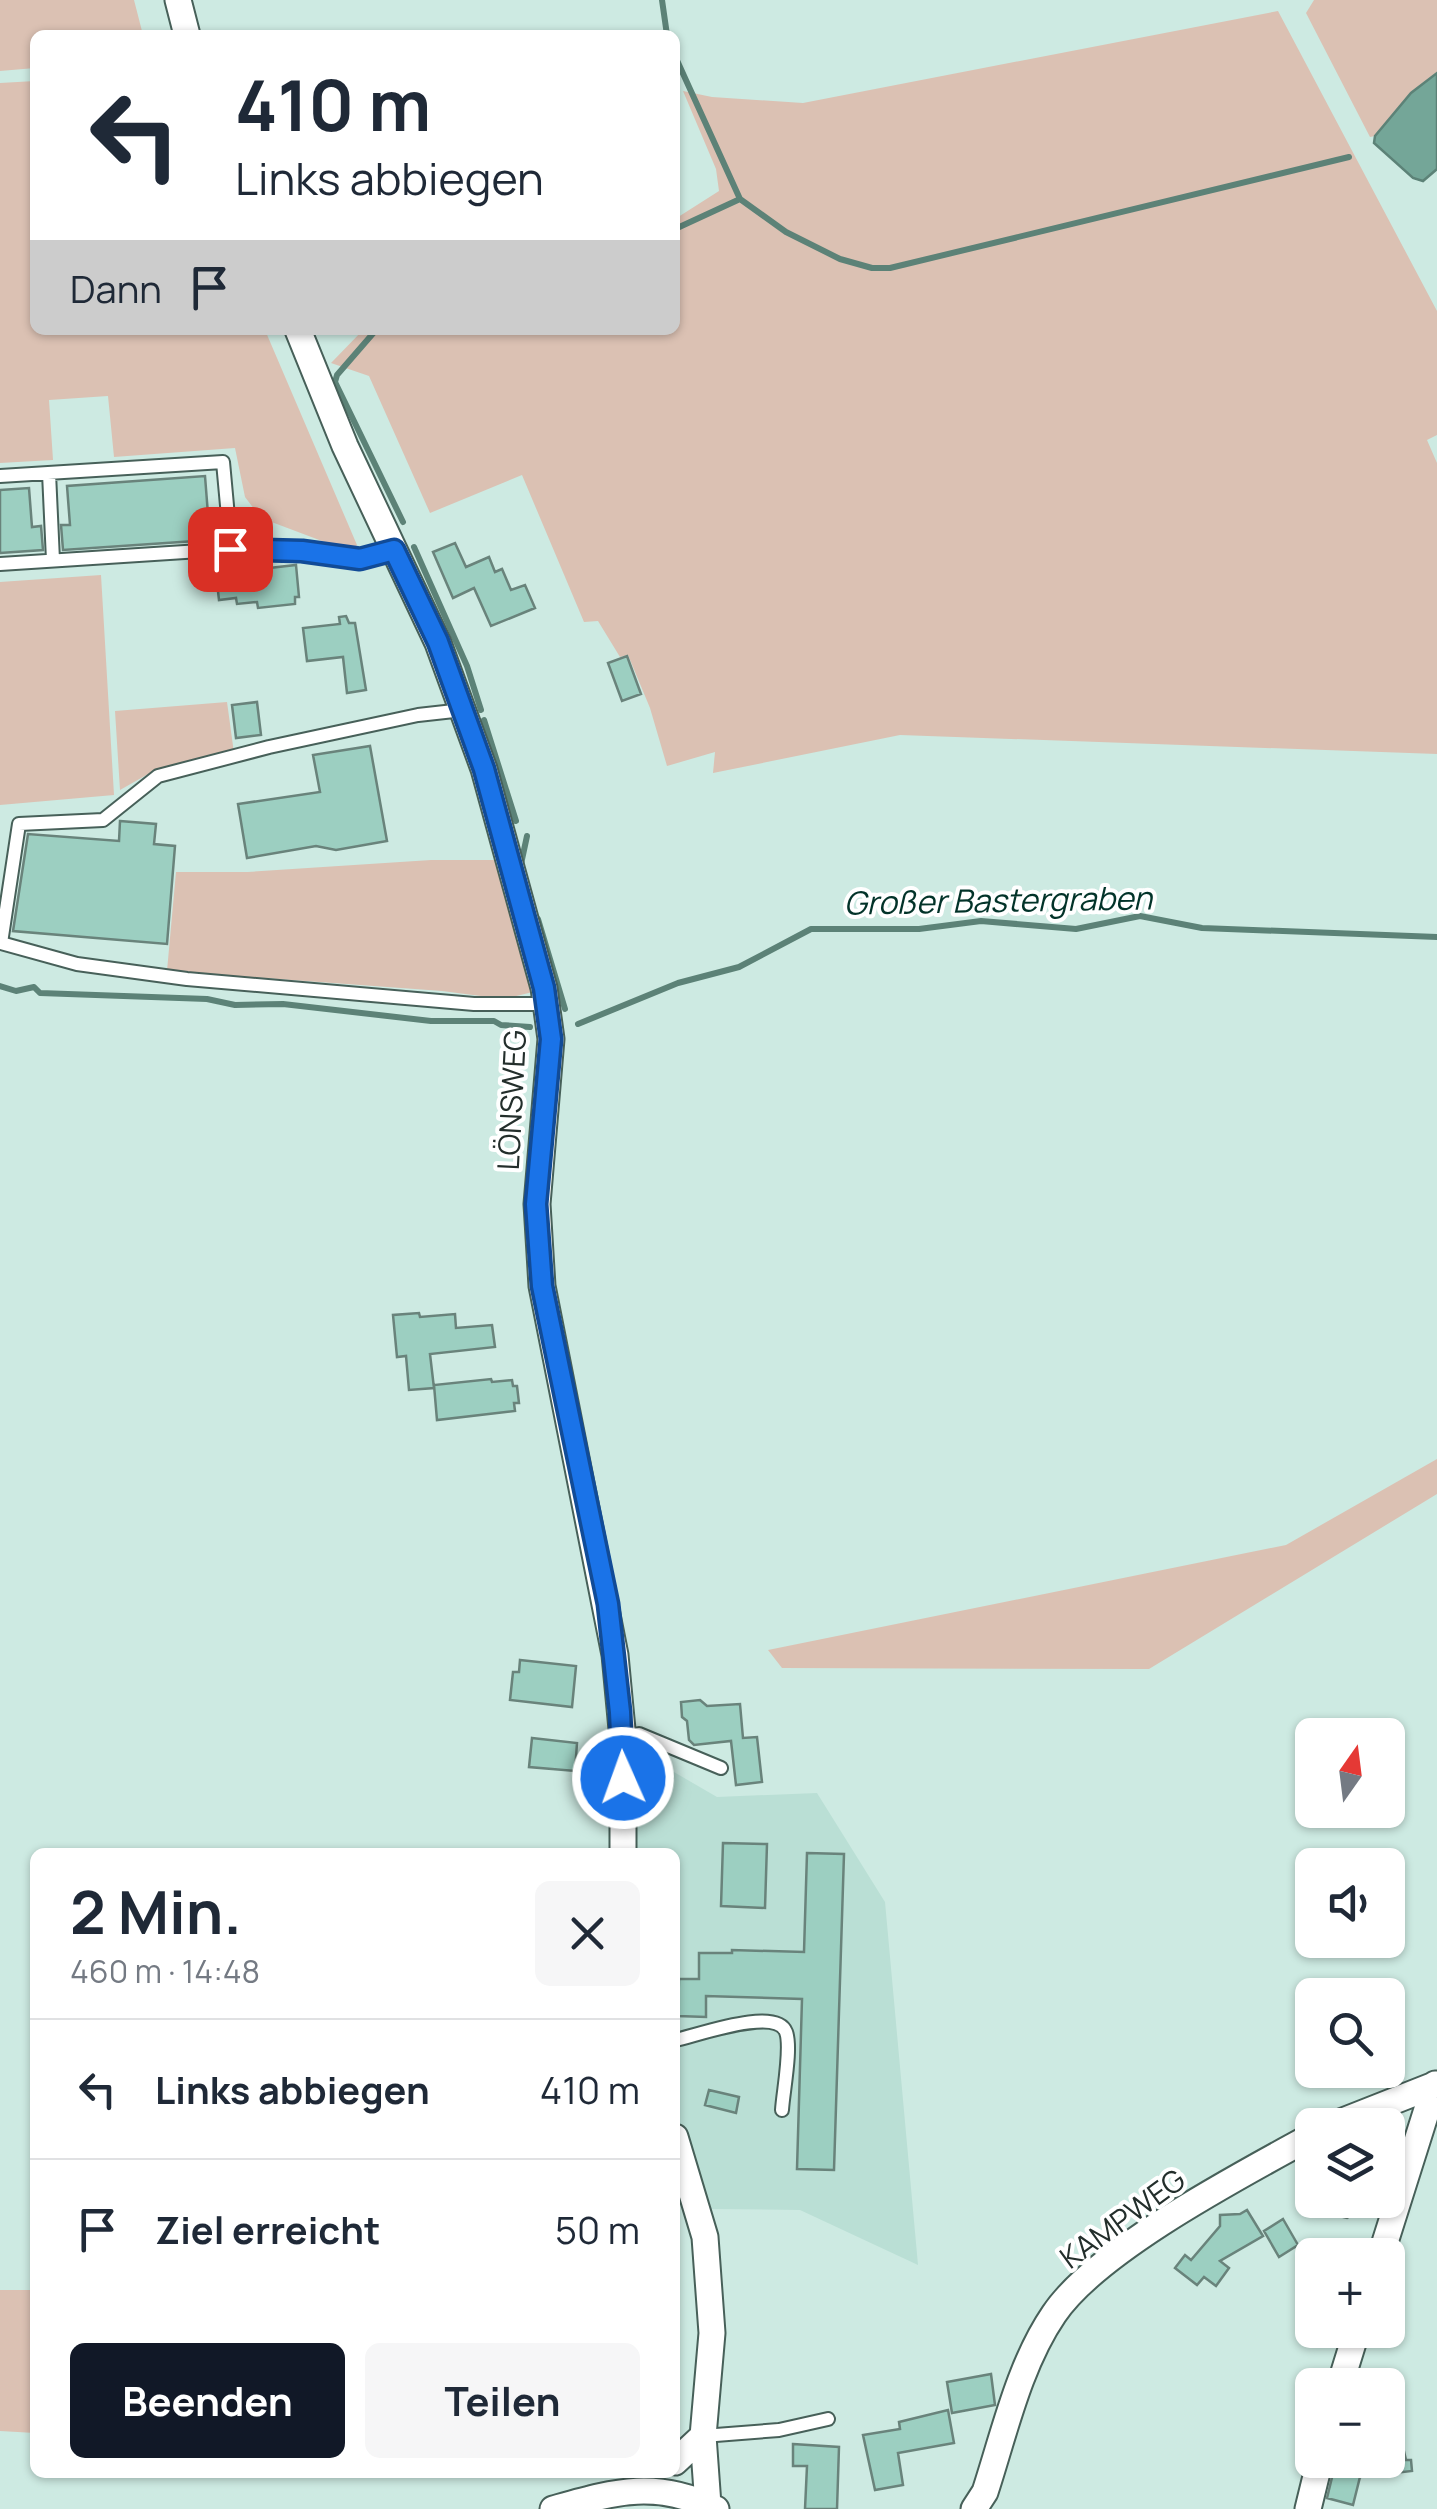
<!DOCTYPE html>
<html lang="de">
<head>
<meta charset="utf-8">
<style>
  :root { --surface:#fff; --page:#f6f6f7; --text:#1f2937; --muted:#747a83; --line:#e0e1e3; --accent:#111827 }
  body { margin:0; font-family:Manrope,sans-serif; background:var(--page); color:var(--text); height:100vh; display:flex; flex-direction:column; font-size:38px; white-space:nowrap }
  * { box-sizing:border-box; margin:0 }
  p { font-size:32px; color:var(--muted) }
  .icon { flex:none; width:55px; height:55px; fill:none; stroke:currentColor; stroke-width:2; stroke-linecap:round; stroke-linejoin:round }
  .map { position:relative; flex:1; overflow:hidden }
  .details { position:absolute; left:30px; top:1848px; width:650px; height:630px; display:flex; flex-direction:column; background:var(--surface); border-radius:15px; box-shadow:0 2px 8px #0004 }
  .details>* { flex:none }
  .banner { position:absolute; left:30px; top:30px; width:650px; height:305px; border-radius:15px; box-shadow:0 2px 8px #0004; background:#fff; color:var(--text); overflow:hidden }
  .needle { width:65px; rotate:14deg }
  .controls { position:absolute; left:1295px; top:1718px; display:grid; gap:20px }
  .controls a { display:grid; place-items:center; width:110px; height:110px; border-radius:15px; background:var(--surface); box-shadow:0 2px 8px #0004; font-size:50px }
  .pin { position:absolute; display:grid; place-items:center; width:85px; height:85px; color:#fff; margin:-42px; border-radius:20px; box-shadow:0 5px 15px #0006 }
  .me { position:absolute; width:110px; margin:-55px; rotate:358deg; stroke-linejoin:round; filter:drop-shadow(0 0 8px #0008) }
  .turn { display:flex; align-items:center; gap:35px; height:210px; padding:0 40px; font-size:45px }
  .turn .icon { width:130px; height:130px; stroke-width:2.5 }
  .turn b { display:block; font-size:70px; line-height:85px }
  .then { display:flex; align-items:center; height:95px; padding:0 40px; background:#0003; gap:20px; font-size:38px }
  .round { display:grid; place-items:center; flex:none; width:105px; height:105px; border-radius:15px; background:var(--page) }
  .summary { display:flex; align-items:center; justify-content:space-between; height:170px; padding:0 40px }
  h1 { font-size:60px; font-weight:700; line-height:75px }
  .primary-button { display:flex; gap:20px; margin-top:auto; padding:20px 40px }
  .primary-button a { flex:1; height:115px; border-radius:15px; background:var(--accent); color:#fff; font-size:40px; font-weight:700; line-height:115px; text-align:center }
  .primary-button a+a { background:var(--page); color:var(--text) }
  ul { padding:0; list-style:none }
  li { display:flex; align-items:center; gap:30px; height:140px; padding:0 40px; border-top:2px solid var(--line) }
  li div { flex:1 }
  li b { display:block; font-size:38px }
  li em { font-style:normal }
  .map>svg:first-child { display:block }
</style>
</head>
<body>
<div class="map">
<svg width="1437" height="2509" viewBox="0 0 1437 2509">
  <rect width="100%" height="100%" fill="#cdeae2"/>
  <path fill="#badfd5" d="M636,1750l81,47 100,-4 68,109 33,363 -118,-55 -93,-1 -32,-99v-258h-38z"/>
  <path fill="#dbc1b3" d="M0,0h134l9,35h-108v33l-35,3z
    M1314,0h123v73l-26,20 -36,43 -5,1 -64,-124z
    M1278,11l159,300v124l-10,5 10,23v291l-537,-19 -187,38 2,-21 -48,14 -17,-58 -22,-53 -8,2 -22,-36 -14,1 -62,-147 -92,38 -61,-137 -38,-13 32,-33h312v-111l44,-28 -3,-22 -33,-78 29,6 91,6z
    M35,81v249h230l92,215 -6,7 -90,-34 -16,-21 -10,-49 -121,9 -6,-61 -59,4 4,60 -53,3v-380z
    M101,575l13,220 -114,10v-223z
    M227,702l7,51 -48,13 -29,3 -37,21 -5,-79z
    M431,860h68l38,131 -33,8 -62,-8 -275,-20 9,-99h72z
    M1437,1459v35l-288,175 -367,-1 -14,-18 518,-105z
    M0,2290h35v143l-35,-2z"/>
  <path fill="#74a698" stroke="#5c8277" stroke-width="2.5" d="M1437,73v96l-14,12 -10,-3 -39,-35 1,-7 36,-43z"/>
  <g fill="none" stroke-linecap="round" stroke-linejoin="round">
    <path stroke="#5c8277" stroke-width="6" d="M662,0l5,35
      M675,56l65,143 46,33 54,27 32,9h18l459,-111
      M675,229l65,-30
      M376,330l-39,45 -2,7 68,140
      M414,547l53,119 14,44
      M484,720l32,101
      M521,864l6,-28
      M538,919l27,90
      M0,986l16,5 18,-4 6,6 167,6 28,6 48,-1 148,17h63l7,4 29,2
      M578,1024l100,-41 61,-16 72,-38h108l62,-8 95,8 64,-13 62,12 235,9"/>
  </g>
  <path fill="#9ccfc1" stroke="#69837b" stroke-width="2.5" d="M205,476l5,64 -147,10 -2,-25h9l-3,-39z
    M29,488l3,39 9,-1 2,24 -43,3v-63z
    M455,543l11,24 23,-10 6,15 7,-3 9,21 14,-5 10,23 -44,18 -17,-38 -21,10 -20,-46z
    M296,565l3,32h-4v7l-37,4 -1,-6 -20,2 -1,-6 -17,2 -3,-26z
    M346,616l3,7h6l11,67 -19,3 -4,-36 -36,4 -4,-33 37,-4 -1,-7z
    M627,656l14,38 -19,7 -14,-38z
    M257,702l4,33 -25,3 -4,-33z
    M370,746l17,95 -51,9 -20,-4 -69,12 -9,-54 82,-12 -7,-37z
    M120,821l36,3 -2,20 21,2 -8,98 -154,-13 15,-97 91,7z
    M419,1313l1,4 35,-3 1,14 36,-3 3,22 -65,7 4,34 -25,2 -3,-34 -9,1 -4,-42z
    M491,1379l1,3 20,-2 1,6h4l2,17h-5l1,8 -78,9 -3,-35z
    M520,1660l56,6 -4,41 -62,-7 3,-28h6z
    M700,1700l7,6 33,-2 3,34 14,-1 5,45 -26,3 -5,-44 -37,4 -5,-5 -2,-19 -5,-4 -1,-15z
    M532,1738l45,5 -2,28 -46,-4z
    M723,1843l44,1 -2,64 -44,-2z
    M807,1853l37,1 -10,316 -37,-1 5,-170 -96,-3v21l-28,-1 1,-37h20v-26h33v-3l72,2z
    M709,2090l30,7 -3,16 -31,-8z
    M1299,2200h78l-30,18 -49,-12z
    M1247,2210l16,26 -43,25 9,7 -13,18 -12,-9 -7,8 -22,-17 10,-13 6,5 29,-34v-11l20,-1z
    M1283,2219l15,26 -19,12 -15,-26z
    M991,2374l4,31 -43,8 -5,-31z
    M948,2410l6,33 -56,10 5,32 -28,5 -12,-55 37,-6 -1,-7z
    M793,2444l46,3 -2,62h-32l2,-43h-14z
    M1403,2447l3,13h5l1,11 -52,6 -7,28 -26,-7 9,-37 52,-1v-11z"/>
  <g fill="none" stroke-linecap="round" stroke-linejoin="round">
    <defs>
      <path id="lane" d="M49,473l4,87
        M0,476l223,-14 8,87
        M0,564l231,-15 71,2 58,8 34,-9
        M463,710l-45,5 -149,32 -111,29 -55,44 -84,4 -18,119 76,21 110,15 287,25h72
        M623,1740l16,-6 82,34
        M675,2040c21,-4 101,-34 111,-8 6,16 -3,60 -4,78
        M703,2436l76,-6 49,-11"/>
      <path id="street" d="M178,0l9,35
        M298,330l47,116 93,197 46,126 60,219 7,51 -14,165 5,82 73,369 8,85v112
        M1333,2125l104,-41
        M675,2137l30,100 7,96 -9,103 5,69
        M1381,2255l54,-171
        M1340,2385l17,-55
        M675,2462l28,-26
        M553,2509c61,-17 102,-30 163,0
        M974,2509l11,-17c19,-58 34,-127 69,-178 43,-64 189,-140 258,-178
        M1308,2509l12,-49"/>
    </defs>
    <use href="#lane" stroke="#476059" stroke-width="16"/>
    <use href="#street" stroke="#476059" stroke-width="29"/>
    <use href="#lane" stroke="#fff" stroke-width="12"/>
    <use href="#street" stroke="#fff" stroke-width="25"/>
  </g>
  <g fill="none" stroke-linecap="round" stroke-linejoin="round">
    <defs>
      <path id="route" d="M230,549l72,2 58,8 34,-9 44,92 46,127 60,219 7,51 -15,165 6,82 66,318 12,108 3,66"/>
    </defs>
    <use href="#route" stroke="#114b97" stroke-width="25"/>
    <use href="#route" stroke="#1a73e8" stroke-width="18"/>
  </g>
  <g text-anchor="middle" dominant-baseline="central" stroke-width="8" stroke-linejoin="round" paint-order="stroke">
    <g font-size="30" fill="#232e2b" stroke="#fff">
      <text transform="translate(511 1100) rotate(-87)">LÖNSWEG</text>
      <text transform="translate(1122 2218) rotate(-36)">KAMPWEG</text>
    </g>
    <g font-size="32" font-style="italic" fill="#023329" stroke="#fff">
      <text transform="translate(998 900) rotate(-1)">Großer Bastergraben</text>
    </g>
  </g>
</svg>
<div class="controls">
<a><svg class="needle" viewBox="-14 -14 28 28"><path d="M0-13l5 13h-10z" fill="#e53935"/><path d="M0 13l5-13h-10z" fill="#747a83"/></svg></a>
<a><svg class="icon" aria-label="sound" viewBox="0 0 24 24"><path d="M4 9h4l5-4v14l-5-4H4zM17 9q2 3 0 6"/></svg></a>
<a><svg class="icon" aria-label="search" viewBox="0 0 24 24"><circle cx="10" cy="10" r="6"/><path d="M15 15l6 6"/></svg></a>
<a><svg class="icon" aria-label="layers" viewBox="0 0 24 24"><path d="M12 4l9 5-9 5-9-5zM3 14l9 5 9-5"/></svg></a>
<a>+</a>
<a>−</a>
</div>
<div class="pin" style="left:230px;top:549px;background:#d93025"><svg class="icon" aria-label="arrive" viewBox="0 0 24 24"><path d="M6 21V4h12l-3 4 3 4H6"/></svg></div>
<svg class="me" style="left:623px;top:1778px" viewBox="-20 -20 40 40"><circle r="17" fill="#1a73e8" stroke="#fff" stroke-width="3"/><path d="M0-11L8 9 0 5-8 9z" fill="#fff"/></svg>
<div class="banner">
<div class="turn"><svg class="icon" aria-label="left" viewBox="0 0 24 24"><path d="M17 20v-9H6M10 6l-5 5 5 5"/></svg><div><b>410 m</b>Links abbiegen</div></div>
<div class="then">Dann<svg class="icon" aria-label="arrive" viewBox="0 0 24 24"><path d="M6 21V4h12l-3 4 3 4H6"/></svg></div>
</div>
<section class="details">
<div class="summary"><div><h1>2 Min.</h1><p>460 m · 14:48</p></div><a class="round"><svg class="icon" aria-label="close" viewBox="0 0 24 24"><path d="M6 6l12 12M18 6L6 18"/></svg></a></div>
<ul>
<li><svg class="icon" aria-label="left" viewBox="0 0 24 24"><path d="M17 20v-9H6M10 6l-5 5 5 5"/></svg><div><b>Links abbiegen</b></div><em>410 m</em></li>
<li><svg class="icon" aria-label="arrive" viewBox="0 0 24 24"><path d="M6 21V4h12l-3 4 3 4H6"/></svg><div><b>Ziel erreicht</b></div><em>50 m</em></li>
</ul>
<div class="primary-button"><a>Beenden</a><a>Teilen</a></div>
</section>
</div>
</body>
</html>
